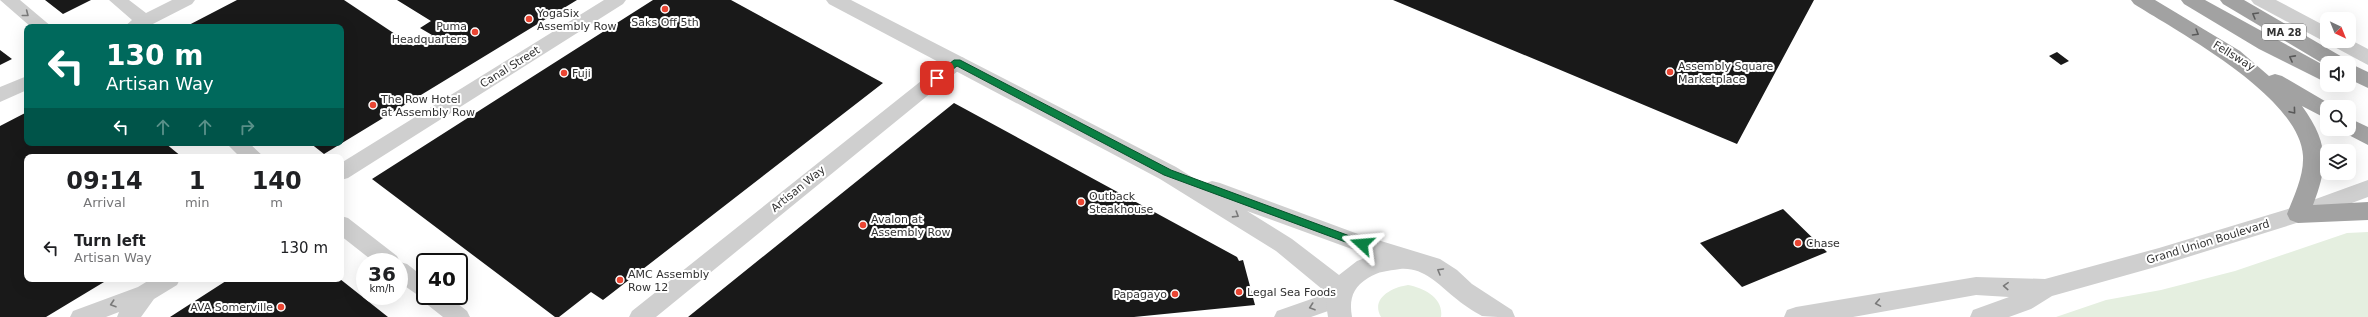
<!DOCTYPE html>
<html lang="en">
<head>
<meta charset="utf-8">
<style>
  :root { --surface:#fff; --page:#f2f2f2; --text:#202124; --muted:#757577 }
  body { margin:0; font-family:"DejaVu Sans",sans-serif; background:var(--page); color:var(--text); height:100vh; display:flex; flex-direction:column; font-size:15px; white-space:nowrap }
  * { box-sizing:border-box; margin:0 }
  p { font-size:13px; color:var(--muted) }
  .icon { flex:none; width:22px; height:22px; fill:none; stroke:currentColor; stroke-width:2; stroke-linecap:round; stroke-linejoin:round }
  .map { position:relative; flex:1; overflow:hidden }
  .drawer { position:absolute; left:24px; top:154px; width:320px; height:128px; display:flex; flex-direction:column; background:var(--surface); border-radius:8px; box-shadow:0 4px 16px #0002 }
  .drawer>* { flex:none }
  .guide { position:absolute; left:24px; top:24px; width:320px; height:122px; border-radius:8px; box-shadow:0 4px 16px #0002; background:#00695c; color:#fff; overflow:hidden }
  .needle { width:26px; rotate:137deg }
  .buttons { position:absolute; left:2320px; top:12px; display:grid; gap:8px }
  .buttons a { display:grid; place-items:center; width:36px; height:36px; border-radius:8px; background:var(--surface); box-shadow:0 4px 16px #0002; font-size:20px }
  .speed { position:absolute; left:356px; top:253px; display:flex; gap:8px; font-size:20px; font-weight:700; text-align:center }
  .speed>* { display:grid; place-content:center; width:52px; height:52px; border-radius:50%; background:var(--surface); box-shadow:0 4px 16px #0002; line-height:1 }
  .speed small { font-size:10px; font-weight:400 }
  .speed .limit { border:2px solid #111; border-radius:6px; background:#fff; color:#111 }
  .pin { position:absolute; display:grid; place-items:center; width:34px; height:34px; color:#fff; margin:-17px; border-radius:8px; box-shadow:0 2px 6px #0006 }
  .me { position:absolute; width:44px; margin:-22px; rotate:289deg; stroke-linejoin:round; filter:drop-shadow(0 0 3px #0008) }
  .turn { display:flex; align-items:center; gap:14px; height:84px; padding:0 16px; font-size:18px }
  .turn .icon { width:52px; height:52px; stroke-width:2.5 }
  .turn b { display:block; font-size:28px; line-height:34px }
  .lanes { display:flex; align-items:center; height:38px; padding:0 16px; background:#0003; justify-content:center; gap:20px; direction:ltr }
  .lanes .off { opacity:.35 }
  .eta { display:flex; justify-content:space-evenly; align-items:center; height:68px; text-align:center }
  .eta b { font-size:24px; font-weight:700; line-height:28px }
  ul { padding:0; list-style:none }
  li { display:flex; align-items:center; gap:12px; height:52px; padding:0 16px }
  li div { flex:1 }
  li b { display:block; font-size:15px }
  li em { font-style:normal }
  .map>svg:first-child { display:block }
</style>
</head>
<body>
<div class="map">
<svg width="2368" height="317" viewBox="0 0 2368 317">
  <rect width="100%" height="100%" fill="#fff"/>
  <path fill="#e5efe0" d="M2368,232v85h-312l50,-17 55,-10 74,-19 112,-38z
    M1408,285c16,3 36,13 33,32h-60c-11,-19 12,-30 27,-32z"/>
  <path fill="#191919" d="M45,0h46l-28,14z
    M237,0h107l69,46 19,-11 -12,-7 11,-7 -34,-21h180l-253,154 -14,-11h31v-116h-156z
    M653,0h78l152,83 -280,217 -12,-8 -32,25h-4l-183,-138z
    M1393,0h421l-77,144z
    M0,50l12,9 -12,6z
    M2057,52l12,9 -8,4 -12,-9z
    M954,103l283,154 2,4 4,-1 12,45 -121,12h-446z
    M27,112v31h138l17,14h-155v122h82l-63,38h-46v-191z
    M1783,209l44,43 -85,35 -42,-44z
    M229,279h111l48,38h-218z"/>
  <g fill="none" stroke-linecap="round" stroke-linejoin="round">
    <path fill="#cfcfcf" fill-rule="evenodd" d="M0,0h20l32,27h-21z
      M109,0h20l17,13 26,-13h23l-3,4 -45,23h-23l8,-7z
      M604,0h22l-3,4 -275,174 -7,2v-17z
      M957,56l7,2 2,4 -2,4 -308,251h-27l3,-6 318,-253z
      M27,76v14l-27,12v-15z
      M226,143h23l15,14h-24z
      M341,216l7,2 49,38 3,6 7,2 18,14v18h23l19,15 3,6h-27l-19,-15 -2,-4 -23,-16v-20h-25l-33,-26z
      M151,279h29l-3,6 -23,14 -13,18h-24l2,-5 -13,5h-36l3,-6 65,-24z
      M1340,289l8,3 3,6 -3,6 -37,13h-37l3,-6z"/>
    <path fill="#cfcfcf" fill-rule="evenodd" d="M826,0h25l325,167 27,17 9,-3 8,2 138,51 82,25 17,11 15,14 40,26 3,7c-9,0 -25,0 -33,-1 -9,-5 -20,-12 -28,-19 -17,-14 -31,-30 -54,-28 -13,2 -21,2 -32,9 -16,10 -19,22 -16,39h-24l-2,-13 2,-10 -52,-43 -116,-72 -331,-175zM1247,211l124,45 -14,5 -18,14 -47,-36z
      M2251,0h25l51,27v14h22v-2l19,10v16l-114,-61z
      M2368,180v17l-62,23 -147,46 -107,30 -21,13 -22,8h-39l3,-7 36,-13 -33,-2 -123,22h-69l3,-7 9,-3 180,-30 69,2 114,-31 132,-40z"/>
    <path fill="#a2a2a2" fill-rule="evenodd" d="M2131,0h24l85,51 29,25 6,-2 7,2 53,31h-8v12l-25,-13c26,36 27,58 11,99l55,-3v18l-70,3 -8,-3 -3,-6c7,-18 17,-38 16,-58 -3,-59 -123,-123 -169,-152z
      M2181,0h24l122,67v16l-68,-34 -75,-45z
      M2220,0h24l100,58 3,5h-20v3l-104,-62z
      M2349,63l19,9v16l-19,-9z
      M2349,118l19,9v18l-27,-14 -1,-2h9z"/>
  </g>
  <defs><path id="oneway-chevron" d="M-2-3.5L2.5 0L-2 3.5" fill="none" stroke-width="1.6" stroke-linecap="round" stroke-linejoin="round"/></defs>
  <g stroke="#797979">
    <use href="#oneway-chevron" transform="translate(26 14) rotate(38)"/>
    <use href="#oneway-chevron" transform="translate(1236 215) rotate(32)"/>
    <use href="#oneway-chevron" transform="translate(1440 271) rotate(-150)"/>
    <use href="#oneway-chevron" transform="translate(2006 286) rotate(-177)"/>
    <use href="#oneway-chevron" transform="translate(1878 303) rotate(170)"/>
    <use href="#oneway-chevron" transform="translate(113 304) rotate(162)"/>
    <use href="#oneway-chevron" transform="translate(1312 307) rotate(161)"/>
  </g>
  <g stroke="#595959">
    <use href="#oneway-chevron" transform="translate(2255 15) rotate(-150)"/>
    <use href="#oneway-chevron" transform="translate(2196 33) rotate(31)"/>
    <use href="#oneway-chevron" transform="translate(2292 58) rotate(-152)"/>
    <use href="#oneway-chevron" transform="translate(2293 111) rotate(50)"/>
  </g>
  <path fill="#0b8043" stroke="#07532c" d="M954,60h6l211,110 195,72 1,2 -1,3h-7l-195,-72 -207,-109 -17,14h-6v-4z"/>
  <g fill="#ea4633" stroke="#fff" stroke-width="1.5">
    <circle cx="665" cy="9" r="4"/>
    <circle cx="529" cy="19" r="4"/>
    <circle cx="475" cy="32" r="4"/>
    <circle cx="1670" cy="72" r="4"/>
    <circle cx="564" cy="73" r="4"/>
    <circle cx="373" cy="105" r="4"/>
    <circle cx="1081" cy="202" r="4"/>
    <circle cx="863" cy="225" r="4"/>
    <circle cx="1798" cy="243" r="4"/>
    <circle cx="620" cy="280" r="4"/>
    <circle cx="1239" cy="292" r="4"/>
    <circle cx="1175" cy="294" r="4"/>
    <circle cx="281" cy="307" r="4"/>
  </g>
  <g text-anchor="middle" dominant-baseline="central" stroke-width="4" stroke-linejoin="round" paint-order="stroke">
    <rect fill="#fff" stroke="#707070" stroke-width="1" x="2262" y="24" width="44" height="16" rx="3"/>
    <g font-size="10" font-weight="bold" fill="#323232">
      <text x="2284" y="32">MA 28</text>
    </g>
    <g font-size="11" fill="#323232" stroke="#fff" text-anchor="start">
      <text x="537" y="13">YogaSix<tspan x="537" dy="13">Assembly Row</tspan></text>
      <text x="665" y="22" text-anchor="middle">Saks Off 5th</text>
      <text x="467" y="26" text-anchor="end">Puma<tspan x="467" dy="13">Headquarters</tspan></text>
      <text x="1678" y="66">Assembly Square<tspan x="1678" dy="13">Marketplace</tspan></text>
      <text x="572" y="73">Fuji</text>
      <text x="381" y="99">The Row Hotel<tspan x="381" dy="13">at Assembly Row</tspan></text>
      <text x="1089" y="196">Outback<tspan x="1089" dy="13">Steakhouse</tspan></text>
      <text x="871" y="219">Avalon at<tspan x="871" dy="13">Assembly Row</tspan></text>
      <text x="1806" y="243">Chase</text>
      <text x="628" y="274">AMC Assembly<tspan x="628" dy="13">Row 12</tspan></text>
      <text x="1247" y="292">Legal Sea Foods</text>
      <text x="1167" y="294" text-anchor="end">Papagayo</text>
      <text x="273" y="307" text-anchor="end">AVA Somerville</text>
    </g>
    <g font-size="11" fill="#323232" stroke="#fff">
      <text transform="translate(2234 56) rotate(31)">Fellsway</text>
      <text transform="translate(510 67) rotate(-32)">Canal Street</text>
      <text transform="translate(798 189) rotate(-39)">Artisan Way</text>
      <text transform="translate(2208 242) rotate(-17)">Grand Union Boulevard</text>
    </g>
  </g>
</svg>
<div class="buttons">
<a><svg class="needle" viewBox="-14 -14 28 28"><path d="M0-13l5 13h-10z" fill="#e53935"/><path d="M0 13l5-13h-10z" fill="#757577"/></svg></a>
<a><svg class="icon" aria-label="sound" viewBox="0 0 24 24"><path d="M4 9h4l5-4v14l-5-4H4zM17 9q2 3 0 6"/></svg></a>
<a><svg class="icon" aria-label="search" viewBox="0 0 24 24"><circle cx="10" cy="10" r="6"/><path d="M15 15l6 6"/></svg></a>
<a><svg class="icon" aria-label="layers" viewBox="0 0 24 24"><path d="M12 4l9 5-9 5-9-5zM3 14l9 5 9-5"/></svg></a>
</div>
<div class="speed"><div>36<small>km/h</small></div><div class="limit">40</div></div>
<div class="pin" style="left:937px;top:78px;background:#d93025"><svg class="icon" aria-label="arrive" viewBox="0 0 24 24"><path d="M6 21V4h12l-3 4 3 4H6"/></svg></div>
<svg class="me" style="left:1362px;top:244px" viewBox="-20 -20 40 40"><path d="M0-17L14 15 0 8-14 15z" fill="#0b8043" stroke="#fff" stroke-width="4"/></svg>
<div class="guide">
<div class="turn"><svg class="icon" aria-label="left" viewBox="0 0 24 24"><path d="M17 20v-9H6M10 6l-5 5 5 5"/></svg><div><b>130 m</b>Artisan Way</div></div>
<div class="lanes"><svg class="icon" aria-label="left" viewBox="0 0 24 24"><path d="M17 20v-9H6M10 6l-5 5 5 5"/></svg><svg class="icon off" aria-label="ahead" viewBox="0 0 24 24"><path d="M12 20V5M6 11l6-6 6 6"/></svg><svg class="icon off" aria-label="ahead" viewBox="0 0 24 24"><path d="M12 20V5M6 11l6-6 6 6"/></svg><svg class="icon off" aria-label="right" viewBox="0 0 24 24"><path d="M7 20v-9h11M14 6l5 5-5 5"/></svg></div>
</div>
<section class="drawer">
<div class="eta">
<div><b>09:14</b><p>Arrival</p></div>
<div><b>1</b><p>min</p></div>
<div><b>140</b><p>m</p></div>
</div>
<ul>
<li><svg class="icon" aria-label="left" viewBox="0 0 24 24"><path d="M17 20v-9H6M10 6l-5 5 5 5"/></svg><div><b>Turn left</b><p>Artisan Way</p></div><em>130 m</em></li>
</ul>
</section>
</div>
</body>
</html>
